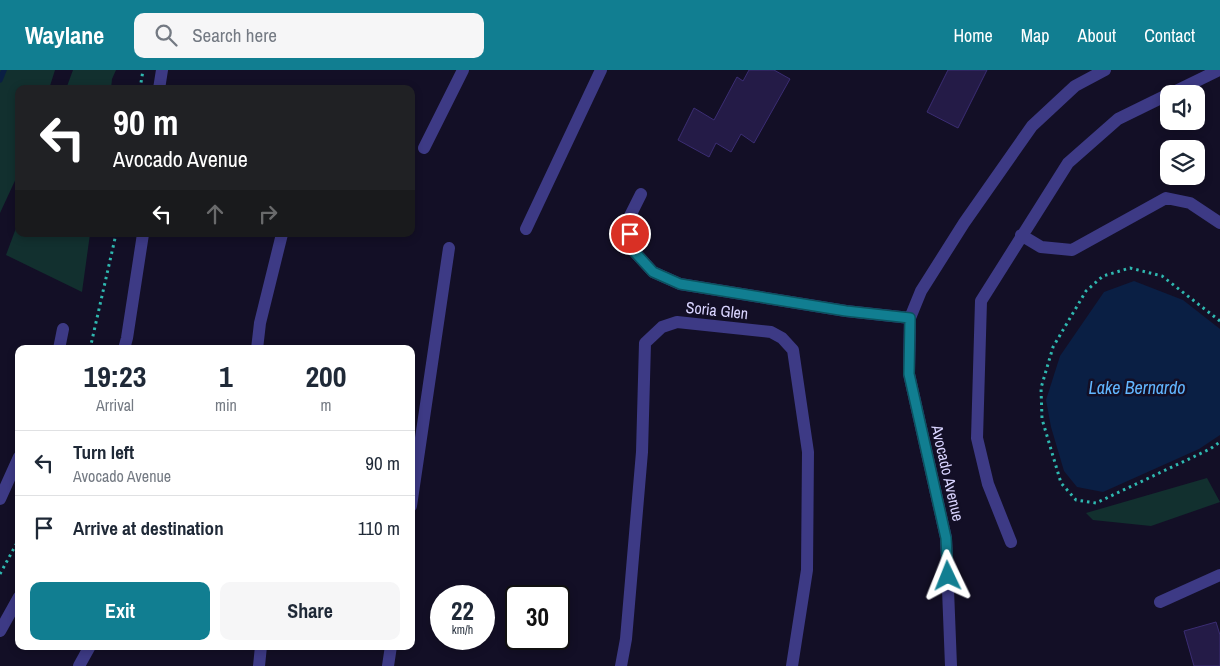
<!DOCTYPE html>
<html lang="en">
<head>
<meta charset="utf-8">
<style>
  :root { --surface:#fff; --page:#f6f6f7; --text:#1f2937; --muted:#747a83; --line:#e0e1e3; --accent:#117e91 }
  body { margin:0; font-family:"Archivo Narrow",sans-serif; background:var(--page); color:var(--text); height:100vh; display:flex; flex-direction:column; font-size:19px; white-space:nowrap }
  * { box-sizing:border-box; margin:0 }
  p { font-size:16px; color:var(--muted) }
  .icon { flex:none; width:28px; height:28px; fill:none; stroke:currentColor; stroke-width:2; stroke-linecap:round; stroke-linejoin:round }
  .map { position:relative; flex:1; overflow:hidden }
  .details { position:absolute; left:15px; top:275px; width:400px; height:305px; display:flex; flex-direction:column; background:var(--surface); border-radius:10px; box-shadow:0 2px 8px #0003 }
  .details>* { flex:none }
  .banner { position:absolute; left:15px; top:15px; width:400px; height:152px; border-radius:10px; box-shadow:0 2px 8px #0003; background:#202124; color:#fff; overflow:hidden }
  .controls { position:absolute; left:1160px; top:15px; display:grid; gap:10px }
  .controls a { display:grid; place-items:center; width:45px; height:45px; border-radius:10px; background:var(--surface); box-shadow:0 2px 8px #0003; font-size:25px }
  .speed { position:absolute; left:430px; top:515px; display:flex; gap:10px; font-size:25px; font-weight:700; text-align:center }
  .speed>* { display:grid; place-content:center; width:65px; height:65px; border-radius:50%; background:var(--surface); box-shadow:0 2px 8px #0003; line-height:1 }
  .speed small { font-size:12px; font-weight:400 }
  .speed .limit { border:2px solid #111; border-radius:8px; background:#fff; color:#111 }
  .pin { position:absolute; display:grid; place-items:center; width:42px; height:42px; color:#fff; margin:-21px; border:2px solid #fff; border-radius:50%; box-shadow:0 1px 5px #0007 }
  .me { position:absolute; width:55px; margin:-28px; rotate:358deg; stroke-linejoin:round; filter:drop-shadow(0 0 4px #0008) }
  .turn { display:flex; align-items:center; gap:18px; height:105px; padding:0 15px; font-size:22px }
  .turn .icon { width:65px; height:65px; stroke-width:2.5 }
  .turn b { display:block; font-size:35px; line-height:42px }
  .lanes { display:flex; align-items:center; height:48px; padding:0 15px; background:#0003; justify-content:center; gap:25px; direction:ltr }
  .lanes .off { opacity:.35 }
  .eta { display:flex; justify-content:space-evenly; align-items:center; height:85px; text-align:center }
  .eta b { font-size:30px; font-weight:800; line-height:35px }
  .cta { display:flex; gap:10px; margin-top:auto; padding:10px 15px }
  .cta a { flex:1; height:58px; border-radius:10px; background:var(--accent); color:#fff; font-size:20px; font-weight:800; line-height:58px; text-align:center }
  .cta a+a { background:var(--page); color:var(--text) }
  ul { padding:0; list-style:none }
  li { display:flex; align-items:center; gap:15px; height:65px; padding:0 15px; border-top:1px solid var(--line) }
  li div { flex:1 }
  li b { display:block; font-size:19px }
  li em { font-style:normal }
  header { display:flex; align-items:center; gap:30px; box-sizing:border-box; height:70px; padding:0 25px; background:var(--accent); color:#fff }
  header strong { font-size:24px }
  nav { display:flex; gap:28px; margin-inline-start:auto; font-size:18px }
  .search { width:350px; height:45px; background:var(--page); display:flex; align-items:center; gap:12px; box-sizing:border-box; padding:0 18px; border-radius:10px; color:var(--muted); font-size:19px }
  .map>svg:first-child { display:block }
</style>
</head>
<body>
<header>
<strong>Waylane</strong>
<div class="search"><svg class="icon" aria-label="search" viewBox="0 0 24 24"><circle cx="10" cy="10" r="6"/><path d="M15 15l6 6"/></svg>Search here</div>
<nav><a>Home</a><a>Map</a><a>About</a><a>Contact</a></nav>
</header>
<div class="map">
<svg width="1220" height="596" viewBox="0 0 1220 596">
  <rect width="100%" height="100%" fill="#130f26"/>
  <path fill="#12302f" d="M0,0h55l-6,19h-30v83l-19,41z
    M73,0h43l-4,9 -1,10h-45z
    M19,150v14h71l-8,58 -76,-37z
    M1207,408l13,24 -69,24 -58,-6 -7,-7z"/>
  <path fill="#0a1f44" d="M1134,211l49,19 37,29v106l-21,14 -96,43 -26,-5 -13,-16 -13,-44 -5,-27 14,-44 44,-64z"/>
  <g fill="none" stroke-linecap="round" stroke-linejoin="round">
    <path stroke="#0a1f44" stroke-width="5.5" d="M0,10l4,-10"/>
  </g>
  <path fill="#241b47" stroke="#3b2d73" d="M749,0h25l16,9 -36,64 -13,-9 -10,18 -15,-9 -7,14 -31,-17 16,-32 20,12 23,-43 6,4z
    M948,0h39l-29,58 -31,-16z
    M1216,552l4,13v31h-26l-10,-35z"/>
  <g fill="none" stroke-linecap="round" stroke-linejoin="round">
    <path stroke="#2fb8b0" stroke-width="3" stroke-dasharray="2.5 4" stroke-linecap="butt" d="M140,19l3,-19
      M1220,251l-58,-45 -32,-8 -27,8 -17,15 -33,56 -12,41 1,31 19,64 15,17 20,3 114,-54 10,-7
      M90,279l26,-115
      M0,504l19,-35"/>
    <path stroke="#3d3a85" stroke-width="12" d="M159,19l3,-19
      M1170,24l49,-24
      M424,78l39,-78
      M641,124l-13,26 3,28 22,24 27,12 166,27 64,7
      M526,159l75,-159
      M1021,165l20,12 31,3 94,-52 24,5 30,20
      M59,279l4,-20
      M124,279l3,-11 16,-104
      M257,279l3,-26 22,-89
      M0,429l19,-42
      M411,436l38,-258
      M1011,472l-23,-58 -11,-46 4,-137 87,-138 50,-44 51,-25
      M1160,532l60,-27
      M0,561l19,-34
      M79,596l11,-20
      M259,596l2,-20
      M388,596l3,-20
      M621,596l5,-27 16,-187 3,-109 17,-16 15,-5 94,10 11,6 11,12 15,102 -1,118 -15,96
      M951,596l-5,-128 -37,-164 1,-56 11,-27 43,-68 68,-97 43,-40 30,-16"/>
  </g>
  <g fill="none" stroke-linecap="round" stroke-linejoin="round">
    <defs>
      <path id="route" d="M630,164l1,14 22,24 27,12 166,27 64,7 -1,56 37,164 2,38"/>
    </defs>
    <use href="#route" stroke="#0b525e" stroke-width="12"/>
    <use href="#route" stroke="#117e91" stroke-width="9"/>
  </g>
  <g text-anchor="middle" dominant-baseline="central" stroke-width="5" stroke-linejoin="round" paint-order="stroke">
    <g font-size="16" fill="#d9d4ff" stroke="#130f26">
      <text transform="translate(717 240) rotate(6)">Soria Glen</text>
      <text transform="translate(948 403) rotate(77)">Avocado Avenue</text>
    </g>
    <g font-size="18" font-style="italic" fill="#62b6ff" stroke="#130f26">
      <text x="1137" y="317">Lake Bernardo</text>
    </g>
  </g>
</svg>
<div class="controls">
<a><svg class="icon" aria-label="sound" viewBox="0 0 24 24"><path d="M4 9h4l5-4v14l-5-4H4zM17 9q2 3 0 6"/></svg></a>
<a><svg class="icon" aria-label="layers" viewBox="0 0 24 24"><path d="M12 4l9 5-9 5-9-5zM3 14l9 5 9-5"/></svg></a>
</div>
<div class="speed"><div>22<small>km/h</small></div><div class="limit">30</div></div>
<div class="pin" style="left:630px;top:164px;background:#d93025"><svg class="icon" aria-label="arrive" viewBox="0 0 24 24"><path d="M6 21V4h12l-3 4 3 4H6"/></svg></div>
<svg class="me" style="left:948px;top:506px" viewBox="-20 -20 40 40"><path d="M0-17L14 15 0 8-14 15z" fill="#117e91" stroke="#fff" stroke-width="4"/></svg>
<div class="banner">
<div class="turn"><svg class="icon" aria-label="left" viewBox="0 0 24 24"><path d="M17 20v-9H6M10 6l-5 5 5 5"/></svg><div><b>90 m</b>Avocado Avenue</div></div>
<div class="lanes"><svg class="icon" aria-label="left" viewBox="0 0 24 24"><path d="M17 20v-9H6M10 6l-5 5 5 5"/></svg><svg class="icon off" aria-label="ahead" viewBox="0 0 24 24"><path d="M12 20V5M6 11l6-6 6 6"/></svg><svg class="icon off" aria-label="right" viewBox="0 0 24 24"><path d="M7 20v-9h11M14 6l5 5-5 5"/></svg></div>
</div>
<section class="details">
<div class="eta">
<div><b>19:23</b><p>Arrival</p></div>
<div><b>1</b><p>min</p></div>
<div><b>200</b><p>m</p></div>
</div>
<ul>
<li><svg class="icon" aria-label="left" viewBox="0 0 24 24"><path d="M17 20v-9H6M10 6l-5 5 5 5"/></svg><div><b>Turn left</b><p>Avocado Avenue</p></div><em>90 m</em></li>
<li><svg class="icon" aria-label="arrive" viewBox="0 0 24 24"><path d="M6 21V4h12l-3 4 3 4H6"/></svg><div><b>Arrive at destination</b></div><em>110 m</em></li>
</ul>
<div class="cta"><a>Exit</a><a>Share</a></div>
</section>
</div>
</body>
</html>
